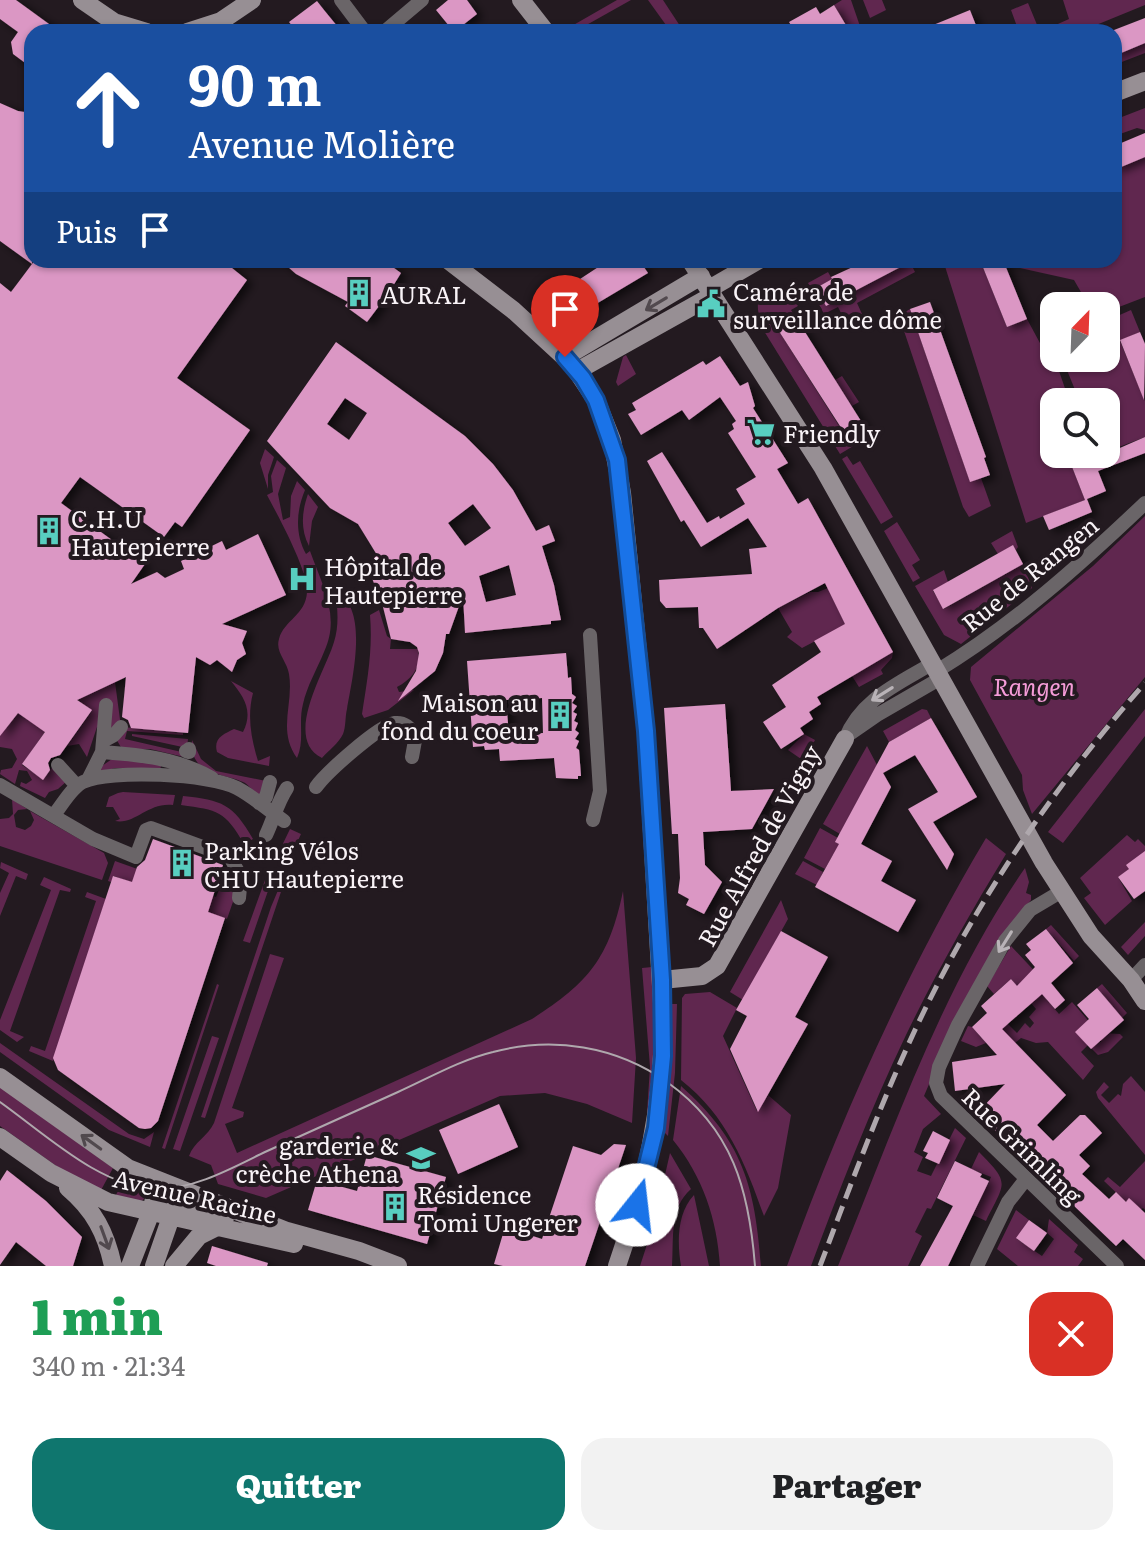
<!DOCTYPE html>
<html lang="fr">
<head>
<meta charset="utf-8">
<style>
  :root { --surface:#fff; --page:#f2f2f2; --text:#202124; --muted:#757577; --accent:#0f766e }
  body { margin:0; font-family:Literata,serif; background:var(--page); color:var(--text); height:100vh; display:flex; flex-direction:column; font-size:30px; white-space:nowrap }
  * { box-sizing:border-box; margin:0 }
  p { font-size:26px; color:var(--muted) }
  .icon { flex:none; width:44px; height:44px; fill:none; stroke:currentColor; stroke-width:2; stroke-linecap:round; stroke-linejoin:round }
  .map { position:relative; height:1266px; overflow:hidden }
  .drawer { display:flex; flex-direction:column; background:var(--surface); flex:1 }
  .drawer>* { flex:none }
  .banner { position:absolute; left:24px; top:24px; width:1098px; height:244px; border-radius:24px; box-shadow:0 2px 6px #0004; background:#1a4fa0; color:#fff; overflow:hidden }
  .needle { width:52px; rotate:23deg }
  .controls { position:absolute; left:1040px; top:292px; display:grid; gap:16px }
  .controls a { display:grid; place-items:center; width:80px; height:80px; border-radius:16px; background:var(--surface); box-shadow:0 2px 6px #0004; font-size:40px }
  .pin { position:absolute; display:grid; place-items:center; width:68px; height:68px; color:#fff; margin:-82px -34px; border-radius:50% 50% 50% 0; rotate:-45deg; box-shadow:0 0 8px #0007 }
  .pin .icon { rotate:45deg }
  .me { position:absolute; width:88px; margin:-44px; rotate:16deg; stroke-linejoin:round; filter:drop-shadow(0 0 6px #0008) }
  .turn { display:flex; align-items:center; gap:28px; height:168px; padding:0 32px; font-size:36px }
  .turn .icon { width:104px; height:104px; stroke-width:2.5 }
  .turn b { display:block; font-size:56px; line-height:68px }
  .then { display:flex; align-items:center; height:76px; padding:0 32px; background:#0003; gap:16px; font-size:30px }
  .round { display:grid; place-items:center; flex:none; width:84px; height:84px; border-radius:24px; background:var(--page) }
  .headline { display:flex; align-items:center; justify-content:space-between; height:136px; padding:0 32px }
  h1 { font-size:48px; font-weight:800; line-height:60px; color:#1e9e55 }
  .button { display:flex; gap:16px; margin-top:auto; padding:16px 32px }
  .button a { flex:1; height:92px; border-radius:24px; background:var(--accent); color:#fff; font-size:32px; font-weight:800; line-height:92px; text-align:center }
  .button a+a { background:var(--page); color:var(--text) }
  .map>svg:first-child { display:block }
</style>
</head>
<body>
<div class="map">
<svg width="1145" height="1266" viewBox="0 0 1145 1266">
  <defs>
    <filter id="shadow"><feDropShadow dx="6" dy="3.5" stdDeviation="4" flood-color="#0009"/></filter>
  </defs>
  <rect width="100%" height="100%" fill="#231a20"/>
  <path fill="#60274f" d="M617,0h14l-57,32 -4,-5z
    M648,0h15l21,32h-13z
    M842,0h9l11,32h-20l6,-4 -14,-23z
    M863,0h19l4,10 -16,8z
    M1063,0h82v5l-66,27h-60l-8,-22 17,-7 12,29 29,-13z
    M1145,43v10l-31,12v-9z
    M1145,108v22l-8,-2 -17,6 -6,-14z
    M1145,157v140l-39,15v-6h-17l-15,-26 -54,-12 -3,-8h97v-90z
    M909,260l6,12 -58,31 5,11 -16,9 -8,-16 -14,7 -16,-31 20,-11 4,7 -16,9 10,18 81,-42z
    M943,260h37l27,67 20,-8 14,26 8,-3 20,58 -15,2v4l-5,2 5,14v32h13l18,46 -59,23z
    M769,286l10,15 10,-7 9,12 -7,4 2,3 -18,12 73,115 4,-2 2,3 9,-5 2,3 -25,15 -76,-123c-6,-17 -12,-32 5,-45z
    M910,309l60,172 11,-3 10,28 -22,11 -6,-10 -64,-191z
    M1131,310l9,22 -20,9 25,60v36l-39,15v-50h-26l-18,-44h44v-37z
    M626,355l10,19 -18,12 -2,-4 7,-25z
    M842,376l17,26 -7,4 -17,-26z
    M265,449l9,8 -6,18v14l-8,-26z
    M847,456l6,9 7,-4 33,56 -12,7 -39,-65z
    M277,460l9,8 -8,26 5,26 7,-3 1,-21 6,-15 8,9c-9,21 -10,44 1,64l4,-3c12,34 31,65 14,101 -7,17 -17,34 -21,52 -5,19 2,36 -6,54 -20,-28 -3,-54 -8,-84 -2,-13 -14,-22 -10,-35 5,-19 27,-24 28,-47 1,-22 -29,-76 -40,-97l6,-3 -2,-16z
    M308,494l10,13 -6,14 -3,25c-9,-17 -7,-35 -1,-52z
    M1145,516v161l-113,137 -9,-24 -1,-15 -52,-95 1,-13 122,-101z
    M897,522l23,38 -8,5 8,13 -7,4 -29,-51z
    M1012,531l6,16 -2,3 -3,-4 -15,8 -7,-11z
    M1023,564l9,24 -71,56 -17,-9 -29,-49 29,-16 4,12 -15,9 11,18z
    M828,588l18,37 -44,23 -15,-11 5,-5 -14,-24 32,-16h8z
    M335,592c35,14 17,87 12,117 -2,8 -1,18 -4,25 -4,9 -15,17 -21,24 -40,-20 4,-88 12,-116 5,-16 4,-33 1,-50z
    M379,610l8,26 4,3 -1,10h28c3,19 -5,29 -21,38l2,5 15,-2 -26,20 -24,8 -2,-4c5,-33 11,-64 8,-99z
    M893,652l-1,6 -11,12 2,4 -24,13 -7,-11z
    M231,681l22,12c-6,23 -2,45 5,68l12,-5 -1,10 -41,-8 -11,-6c-4,-14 7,-18 17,-23l9,3c11,-22 0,-36 -12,-51z
    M115,682l6,45 -3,3 -21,-3 -10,30 -8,-13 -12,2 25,-35 -20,-16z
    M922,709l5,1 4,8 -42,24 -6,-11z
    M1145,709v27l-82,107 -15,-11z
    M18,713l28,17 -24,35 21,14 10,-13 14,15 -9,8 -9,3 -4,6 -25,-12 1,-4 5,2 6,-4 -5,-9 -8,-1 -4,14 -15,-10 1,-4 11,-2 5,-9 -5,-10 -12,-2v-23l6,4z
    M123,727l60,6v2l-56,-4 -2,8 61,14 -2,4 -34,-8h-28l-7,-12z
    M132,734l56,5 -1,9 -55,-12z
    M804,734l11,6 -11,21 -16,-11z
    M192,740l9,19 15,12 50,10 -4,13 -5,1c-4,-4 -9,-11 -14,-13 -23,-10 -53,-6 -51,-42z
    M867,746l10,19 -37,69 -17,-10z
    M112,759l38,1 11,6 -1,4 -45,-2 -14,4 -2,-4z
    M118,793l5,-1 52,3 -2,10c-25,-3 -38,20 -58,16l5,-2 -7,-12h-7l3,-10z
    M183,796c39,4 50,8 70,43l-9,5c-19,-33 -26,-34 -63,-39z
    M12,799l15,10 -9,1 -4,5 2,12 9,3 6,-4 3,-6 -4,-9 74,42 4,10 -6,17 -102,-34v-27l9,-1 4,-4z
    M820,828l18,10 -2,4 20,11 -6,11 -17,-9 -8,14 -21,-11z
    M290,829l11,5 -6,13 -16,13 -3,-2z
    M1127,835l8,7 3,-3 7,7v16l-27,15 14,24 -27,24 -21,-27 7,-5 -11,-15z
    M986,838l20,16c-36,59 -70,119 -100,181 -36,75 -66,153 -95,231h-24c54,-148 118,-292 199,-428z
    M115,861l101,36 7,-17 6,-2v9l6,9 -8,23 -104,-35 1,-4 -10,-4 -3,6 -3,-1z
    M803,861l20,11 -6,13 -22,-11z
    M1,862l27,12 -2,6 -10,-4 -16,40v-23l9,-20 -9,-5z
    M1025,868l4,14 -3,11 5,2v5c-48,57 -78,127 -107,196l17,18 -18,15 -9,23 9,5 -6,14 14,5 24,-48 11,10 -35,71 -4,-1 -12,24 7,4 -14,30h-70c55,-135 103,-277 187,-398z
    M284,876l2,1 -81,241 -4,-1 70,-210z
    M44,877l27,12 -1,3 -10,-2 -50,141 14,6 -7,5 -17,-12v-10l51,-130 -11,-5z
    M265,880l4,8 -19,55 -7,-2z
    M623,891l13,167 -4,65 -45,-19 -42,-11 -45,3 -234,102 -48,-14 -7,-19 -22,-9c5,-14 19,-20 25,-33l56,-169 14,4 -52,150 12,4 -1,5 -18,7 12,29 295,-134c56,-36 77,-60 91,-128z
    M87,892l19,7 -53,162 -24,-10 2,-5 14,5 51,-150 -11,-4z
    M781,900l7,19 -45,81 -13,-8z
    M1145,922v14l-17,19 -7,-8z
    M1051,925l28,31 -5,5 -28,-32z
    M1011,946l31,33 -1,14 18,21 13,-12 22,25 -3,14 10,1 1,-9 18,1 3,3 -15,15 -10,3 -10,-10 -7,7 13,14 -11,14 -35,-38 -12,1 -15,-5 -6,5 -17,-18 6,-5 13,13 8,-10 5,5 4,-5 -5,-6 7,-8 -25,-30 -17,15 -7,-8z
    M652,967l3,71 -6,77 -2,-2 3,-46 -8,-99z
    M217,984l2,1 -54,164 -3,-1z
    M1102,984l25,29 -5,5 -25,-30z
    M710,992l27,16 -14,28 34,75 11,-16 23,20 -13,73 -14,28c-19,-53 -37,-100 -83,-136l1,-82 3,-4z
    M672,1004h5l-2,69 -7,63 -4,-4 8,-80z
    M968,1026l4,1 14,16 -10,4 -15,-6z
    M212,1036l7,2 -39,113 -7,-2z
    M0,1043l129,91 15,5 10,-7 -4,15 -41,-17 -109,-78z
    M1131,1076l14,16v63l-47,-57 -2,-6 8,-10 5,5 -8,8 8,8 9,-9 3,2 2,-12z
    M681,1086c62,55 74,100 80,180h-41c-3,-47 -17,-89 -47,-126z
    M0,1087l113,81 -13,24 -21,-10 -79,-56z
    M979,1152c32,32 26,30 7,69l-13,-6 18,-38 -20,-8z
    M670,1153l21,36c-22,19 -17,50 -19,77h-32l14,-43z
    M1145,1161v49l-2,-2 -5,4 -9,-13 -3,3 -22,-21 4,-4 12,10z
    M126,1175l15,8 7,9 -5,8 -4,2 -24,-5z
    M694,1195l15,71h-28c-4,-24 -4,-53 13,-71z
    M1016,1210l13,10 -12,19 25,17 12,-17 -7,-6 2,-14 29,26 -4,7 9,7 -5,7h-60l-21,-17z"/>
  <path fill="#db97c4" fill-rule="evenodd" filter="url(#shadow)" d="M0,0h16l44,32h-28v36l-19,-14 -2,-12 7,-10 -18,-13z
    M448,0h19l10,14 -23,18 -18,-22z
    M317,1l7,9 18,22h-45l-8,-10z
    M834,5l16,27h-55l-6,-10 27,-15 4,7z
    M970,10l7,18 -8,4h-53z
    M1145,18v25l-31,13v-26z
    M0,103l18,8 14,2v151l3,-4h193l4,8 15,12 -70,98 73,52 -68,97 -7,-5 -11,15 -84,-60 -19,26 84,61 -14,20 26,-12 8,6 19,-9 -3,-8 41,-20 4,9 32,-16 28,61 -64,29 25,7 -5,12 4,11 -9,6 -5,12 -15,-12 -7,5 -14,-8 -8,76 -57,-5 -3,-8 -6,-3 4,-40 -49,23 15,10 -32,45 -9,3 -3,5 2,7 -7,10 -21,-16 23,-32 -27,-19 -18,23v-453l11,9 21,-28 -32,-23z
    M1145,133v24l-31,13v-24z
    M280,260h103l18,13 -8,13 -7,-1 -1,13 -18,24 -22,-16 3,-4 -52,-28z
    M609,260h30l9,13 -62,37 -10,-15 10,-7 -6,-9z
    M868,260h46l-88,46 -10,-18 16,-9 -1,-2z
    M980,260h23l24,59 -20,8z
    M930,302l56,155 -2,1 6,17 -20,7 -60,-173z
    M793,313l73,116 -17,11 -74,-115z
    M1140,332l5,12 -1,56 -24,-60z
    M336,342l129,94 28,28 20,26 23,41 13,-6 6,16 -13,5 12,39 7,35 -10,1v3l-86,9 -2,-38 -14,39h-3l-3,19 -8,18 -37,30 18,-30 3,-18 -2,-6 -7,-5 -19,-3 -8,-32 -16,-42 10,-10 -19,-31 -28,-16 -63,-67zM345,398l22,15 -18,27 -22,-16zM473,504l18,24 -26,18 -17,-23zM509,565l7,30 -30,7 -7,-26z
    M720,356l20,30 8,-4 7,24 -2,2 35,55 -11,6 21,35 10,-6 85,154 -76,45 4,7 -12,8 4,7 -13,9 4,6 -23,15 -18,-27 23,-15 -14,-22 49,-33 -7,-11 31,-17 -20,-41 -47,25 -61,41 -14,-21h-4l-1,-21 -32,1 -6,-7 -1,-21 93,-6 -3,-25 18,-2 -19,-29 -47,29 -17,-27 -3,2 -34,-61 15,-9 45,71 12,-7 1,3 25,-15 -9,-15 20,-12 -28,-44 6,-4 -2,-5 4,-3 -16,-24 -31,23 -7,-10 -41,25 -13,-21 8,-4 -4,-7 71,-42 3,4z
    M1145,437v16l-47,18 8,20 -19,8 5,13 -43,18 -6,-14 42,-16 -18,-46h39z
    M1013,545l10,19 -80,45 -10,-19z
    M566,653l2,25 3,-1 1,17 4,3 -4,6 5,3 -4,6 4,2 -3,7 4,2 -3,7 4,3 -4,6 4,2 -3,7 3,2 2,26h-3v3l-22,-1 -2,-20 -54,3 -1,-12 -14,1 -1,-4 -11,1 -6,-86zM542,698l1,35 -34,2 -3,-35z
    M725,704l6,87 43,-2 -22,40 -49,3 2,33 17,17 -18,32 -18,-9 3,-6 -11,-6 2,-15 -2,-44h-6l-8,-126z
    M931,718l46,79 -44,25 21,32 -7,16 -39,-61 30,-17 -23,-37 -32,18 8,14 -30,57 31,17 -11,20 35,19 -18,32 -83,-45 24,-43 -4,-2 54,-100z
    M153,839l70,26 -15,47 17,6 -67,203 -7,7 -6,1 -6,-1 -81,-58 -5,-12 60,-182 19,6 5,-15 8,-7z
    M1145,851v40l-11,8 -16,-22 11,-8 -3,-4z
    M1046,929l27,34 -22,20 14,17 -10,9 -13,-15 -40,35 64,66 -29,30 16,16 27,-26h5l17,18 -23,22 11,11 -8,8 27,25 7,-7 10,10 3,-4 16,15v47l-22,-21 -7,7 -139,-133 28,-29 -50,7 -3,-29 45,-7 -25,-28 15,-14 -6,-7 30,-27 6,7 18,-19 -10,-12 6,-5 -5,-6z
    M781,931l47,26 -33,60 13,7 -50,88 -28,-63 17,-33 -11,-6z
    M1097,988l27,32 -33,29 -16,-17 14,-13 -12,-14z
    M499,1104l19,43 -60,27 -19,-44z
    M933,1131l17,9 -11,24 -14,-6 3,-5 -5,-2z
    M614,1144l12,1 -41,121h-82l-9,-2 11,-37 37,12 31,-93 28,9z
    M367,1155l79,22 -19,67 -119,-34 9,-30 40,11z
    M955,1161l27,13 -2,3 9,4 -41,85h-28l33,-60 -16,-8z
    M7,1170l39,31 36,36 -9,29h-27l-30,-24 -16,23v-84z
    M1029,1220l18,13 -13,18 -18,-13z
    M212,1246l56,17 -1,3h-51l-9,-3z"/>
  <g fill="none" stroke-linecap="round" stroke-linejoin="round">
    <path stroke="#6a6568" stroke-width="14" d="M341,0l24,32
      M384,32l38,-32
      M590,635l10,156 -7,29
      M937,671c76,-46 144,-107 208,-168
      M851,733l26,-18 64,-37
      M845,739c16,-40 53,-55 88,-76
      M103,741l11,-6 7,-8
      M186,751l3,1v-3
      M102,752l4,-47
      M58,765l19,21
      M88,780l14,-28c40,3 74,6 110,26
      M0,785l93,54 43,18 10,-27 5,-2 79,29 11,20 -2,21
      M316,787c10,-14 62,-61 79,-64 10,-1 15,5 21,12l-4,22
      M259,803l7,-6 4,-15
      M54,815c8,-10 18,-28 29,-33 27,-13 128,-8 154,6 17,9 31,22 47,33
      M266,835c8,-17 11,-32 21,-47
      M1062,891l-32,19 -25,31 -47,84 -19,42 -3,16 5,13 176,170
      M1131,980l14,-15
      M977,1266l31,-64 18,-23"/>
    <path stroke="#978f94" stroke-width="18" d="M82,0l32,22 33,10
      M521,0l25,32
      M187,32l34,-11 31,-21
      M1114,93l31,-12
      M448,260l65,50 59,54 24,36 16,40 10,53 24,238 17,289c0,90 -17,161 -46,246
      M690,260l133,208 221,395 47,73 40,44 14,21
      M709,289l50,-29
      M565,357l136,-81
      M577,371l136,-76
      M662,980l40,-4 15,-10 128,-227
      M0,1077l128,91 159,63 72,20 39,15
      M0,1137l51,36 57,29 186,42
      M68,1188c26,22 38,45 45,78
      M165,1207l15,-1 45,12
      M130,1266l21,-54 7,-31
      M154,1266l17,-49 1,-11
      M174,1266l25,-30 18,-9"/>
    <path stroke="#afa8ad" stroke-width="2" d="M0,1102c44,31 101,86 157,87 38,0 75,-21 108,-37 45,-20 89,-40 133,-60 31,-14 62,-32 95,-40 60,-16 123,-6 174,30 66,47 82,108 88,184"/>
    <path stroke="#afa8ad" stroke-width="5" stroke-dasharray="16 8" stroke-linecap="butt" d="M820,1266c30,-79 59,-159 95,-236 59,-126 138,-243 230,-347"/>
  </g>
  <defs><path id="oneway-shaft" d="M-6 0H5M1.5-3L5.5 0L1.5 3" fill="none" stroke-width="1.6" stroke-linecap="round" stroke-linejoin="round" transform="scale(2)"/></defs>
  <g stroke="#51494e">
    <use href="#oneway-shaft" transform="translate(656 304) rotate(149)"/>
    <use href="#oneway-shaft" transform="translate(91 1142) rotate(-144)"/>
    <use href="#oneway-shaft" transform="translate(105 1238) rotate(70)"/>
  </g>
  <g stroke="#b9b3b7">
    <use href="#oneway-shaft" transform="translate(882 694) rotate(148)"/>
    <use href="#oneway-shaft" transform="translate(1005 942) rotate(122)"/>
  </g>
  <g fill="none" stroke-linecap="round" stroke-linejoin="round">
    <defs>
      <path id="route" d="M565,357l18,21 13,22 21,60 29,271 16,249 1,76 -7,72 -19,77"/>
    </defs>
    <use href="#route" stroke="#114b97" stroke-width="20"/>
    <use href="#route" stroke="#1a73e8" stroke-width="14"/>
  </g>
  <defs>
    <symbol id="building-bare" viewBox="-9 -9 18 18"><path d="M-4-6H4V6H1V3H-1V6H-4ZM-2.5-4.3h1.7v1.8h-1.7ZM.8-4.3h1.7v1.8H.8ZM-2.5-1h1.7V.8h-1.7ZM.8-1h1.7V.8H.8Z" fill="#58cec0" stroke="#231a20" stroke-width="2.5" paint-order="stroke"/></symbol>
    <symbol id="civic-bare" viewBox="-9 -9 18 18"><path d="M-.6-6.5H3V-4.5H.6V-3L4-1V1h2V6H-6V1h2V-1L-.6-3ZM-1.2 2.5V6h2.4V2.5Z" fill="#58cec0" stroke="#231a20" stroke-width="2.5" paint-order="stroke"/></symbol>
    <symbol id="supermarket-bare" viewBox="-9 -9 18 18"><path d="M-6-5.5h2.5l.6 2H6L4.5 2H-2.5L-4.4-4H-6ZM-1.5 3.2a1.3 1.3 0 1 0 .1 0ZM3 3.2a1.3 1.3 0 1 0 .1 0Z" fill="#58cec0" stroke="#231a20" stroke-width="2.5" paint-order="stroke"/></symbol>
    <symbol id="hospital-bare" viewBox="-9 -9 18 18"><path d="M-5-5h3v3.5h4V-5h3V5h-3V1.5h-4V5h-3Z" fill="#58cec0" stroke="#231a20" stroke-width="2.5" paint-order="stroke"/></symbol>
    <symbol id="school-bare" viewBox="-9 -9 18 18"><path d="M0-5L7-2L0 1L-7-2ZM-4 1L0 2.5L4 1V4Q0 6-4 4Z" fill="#58cec0" stroke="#231a20" stroke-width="2.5" paint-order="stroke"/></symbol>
  </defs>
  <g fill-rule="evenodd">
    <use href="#building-bare" x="339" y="273" width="40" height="40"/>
    <use href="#civic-bare" x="691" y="284" width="40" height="40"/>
    <use href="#supermarket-bare" x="741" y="412" width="40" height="40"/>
    <use href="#building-bare" x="29" y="511" width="40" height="40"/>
    <use href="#hospital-bare" x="282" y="559" width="40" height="40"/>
    <use href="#building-bare" x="540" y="695" width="40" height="40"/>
    <use href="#building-bare" x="162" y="843" width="40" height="40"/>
    <use href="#school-bare" x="401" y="1138" width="40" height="40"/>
    <use href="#building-bare" x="375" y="1187" width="40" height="40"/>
  </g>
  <g text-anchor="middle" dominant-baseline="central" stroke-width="8" stroke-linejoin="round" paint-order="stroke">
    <g font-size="24" fill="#f9f3f7" stroke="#231a20" text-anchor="start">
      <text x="733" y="290">Caméra de<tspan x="733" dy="28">surveillance dôme</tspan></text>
      <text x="381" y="293">AURAL</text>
      <text x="783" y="432">Friendly</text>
      <text x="71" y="517">C.H.U<tspan x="71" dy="28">Hautepierre</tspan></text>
      <text x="324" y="565">Hôpital de<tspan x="324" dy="28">Hautepierre</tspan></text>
      <text x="538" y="701" text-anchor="end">Maison au<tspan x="538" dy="28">fond du coeur</tspan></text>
      <text x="204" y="849">Parking Vélos<tspan x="204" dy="28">CHU Hautepierre</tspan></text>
      <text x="399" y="1144" text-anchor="end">garderie &amp;<tspan x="399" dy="28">crèche Athena</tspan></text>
      <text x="417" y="1193">Résidence<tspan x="417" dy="28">Tomi Ungerer</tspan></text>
    </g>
    <g font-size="24" fill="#f9f3f7" stroke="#231a20">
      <text transform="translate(1029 573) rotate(-39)">Rue de Rangen</text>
      <text transform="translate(758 845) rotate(-61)">Rue Alfred de Vigny</text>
      <text transform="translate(1023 1145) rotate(44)">Rue Grimling</text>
      <text transform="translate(195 1195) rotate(13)">Avenue Racine</text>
    </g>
    <g font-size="24" font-style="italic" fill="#f59cd8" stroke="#231a20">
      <text x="1034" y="685">Rangen</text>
    </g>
  </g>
</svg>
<div class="controls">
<a><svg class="needle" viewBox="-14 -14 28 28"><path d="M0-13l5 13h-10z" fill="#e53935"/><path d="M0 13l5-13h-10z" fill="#757577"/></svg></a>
<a><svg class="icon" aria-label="search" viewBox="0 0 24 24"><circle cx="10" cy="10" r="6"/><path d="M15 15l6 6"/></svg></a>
</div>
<div class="pin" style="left:565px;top:357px;background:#d93025"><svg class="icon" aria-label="arrive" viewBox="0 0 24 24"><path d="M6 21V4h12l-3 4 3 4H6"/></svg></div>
<svg class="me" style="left:637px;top:1205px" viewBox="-20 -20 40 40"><circle r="19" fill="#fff"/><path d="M0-13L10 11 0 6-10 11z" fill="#1a73e8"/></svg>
<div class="banner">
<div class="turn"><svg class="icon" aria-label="ahead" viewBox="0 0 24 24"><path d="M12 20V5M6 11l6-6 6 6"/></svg><div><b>90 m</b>Avenue Molière</div></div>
<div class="then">Puis<svg class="icon" aria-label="arrive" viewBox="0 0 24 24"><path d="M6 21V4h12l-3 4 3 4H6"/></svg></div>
</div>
</div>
<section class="drawer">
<div class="headline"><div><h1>1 min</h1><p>340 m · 21:34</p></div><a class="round" style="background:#d93025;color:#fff"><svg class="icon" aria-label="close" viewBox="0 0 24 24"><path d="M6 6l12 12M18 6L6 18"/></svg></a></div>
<div class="button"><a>Quitter</a><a>Partager</a></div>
</section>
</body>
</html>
